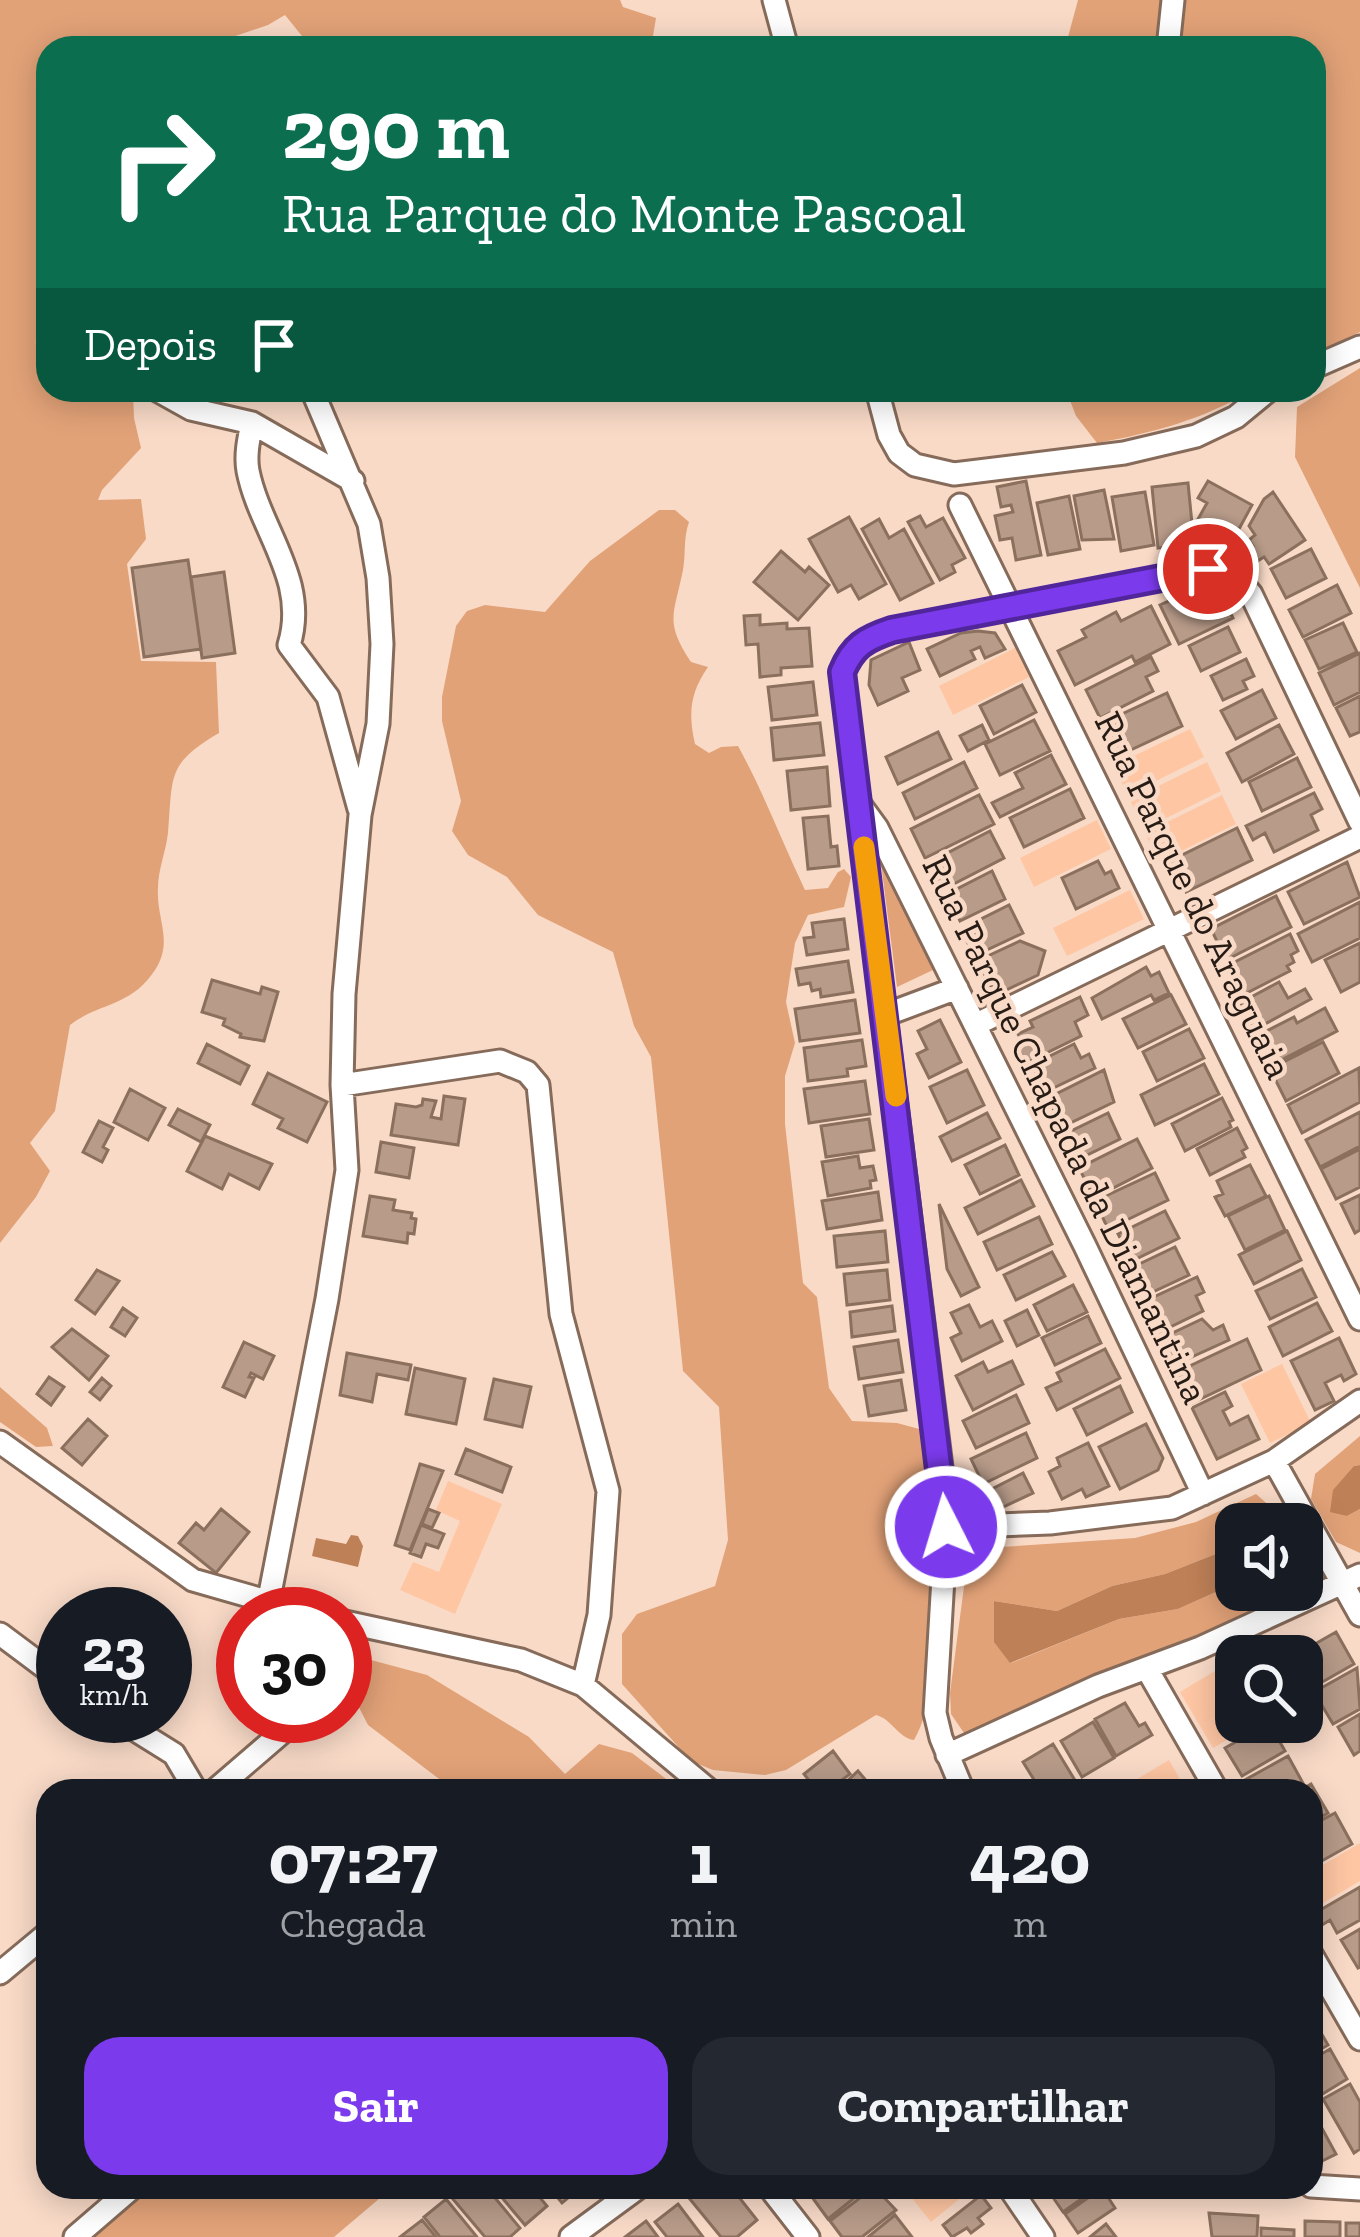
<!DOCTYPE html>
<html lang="pt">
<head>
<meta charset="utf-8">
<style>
  :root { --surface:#171b24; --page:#242831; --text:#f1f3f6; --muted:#9ea1a6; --accent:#7c3aed }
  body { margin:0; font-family:"Zilla Slab",serif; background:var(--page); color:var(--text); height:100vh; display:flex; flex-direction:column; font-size:45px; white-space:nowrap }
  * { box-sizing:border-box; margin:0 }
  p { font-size:39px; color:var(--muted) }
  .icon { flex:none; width:66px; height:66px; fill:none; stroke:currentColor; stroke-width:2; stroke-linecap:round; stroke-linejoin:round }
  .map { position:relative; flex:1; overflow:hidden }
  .panel { position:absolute; left:36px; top:1779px; width:1287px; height:420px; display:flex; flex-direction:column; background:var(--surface); border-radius:36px; box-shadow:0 6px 30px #0003 }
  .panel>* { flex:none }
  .hud { position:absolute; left:36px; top:36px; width:1290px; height:366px; border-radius:36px; box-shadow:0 6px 30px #0003; background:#0b6e4f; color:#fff; overflow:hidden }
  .controls { position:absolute; left:1215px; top:1503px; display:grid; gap:24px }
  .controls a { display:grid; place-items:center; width:108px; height:108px; border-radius:24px; background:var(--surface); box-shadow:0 6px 30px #0003; font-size:60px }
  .speed { position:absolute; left:36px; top:1587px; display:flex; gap:24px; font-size:60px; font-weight:700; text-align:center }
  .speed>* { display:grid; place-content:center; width:156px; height:156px; border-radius:50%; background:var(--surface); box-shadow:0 6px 30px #0003; line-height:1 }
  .speed small { font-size:30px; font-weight:400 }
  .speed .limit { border:18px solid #d22; background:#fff; color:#111 }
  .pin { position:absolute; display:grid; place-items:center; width:102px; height:102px; color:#fff; margin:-51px; border:6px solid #fff; border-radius:50%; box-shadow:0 3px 12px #0007 }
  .me { position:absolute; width:132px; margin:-66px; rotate:355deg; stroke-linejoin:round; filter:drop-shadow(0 0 9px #0008) }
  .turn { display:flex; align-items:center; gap:42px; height:252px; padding:0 48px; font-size:54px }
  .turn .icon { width:156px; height:156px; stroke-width:2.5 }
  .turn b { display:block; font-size:84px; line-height:102px }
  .then { display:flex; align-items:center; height:114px; padding:0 48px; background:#0003; gap:24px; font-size:45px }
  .eta { display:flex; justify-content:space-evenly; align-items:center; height:204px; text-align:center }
  .eta b { font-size:72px; font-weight:700; line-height:84px }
  .primary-button { display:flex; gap:24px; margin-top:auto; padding:24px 48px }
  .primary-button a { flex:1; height:138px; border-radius:36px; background:var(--accent); color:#fff; font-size:48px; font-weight:700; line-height:138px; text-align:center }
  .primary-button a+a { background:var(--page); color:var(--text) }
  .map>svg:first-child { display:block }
</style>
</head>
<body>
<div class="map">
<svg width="1360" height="2237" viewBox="0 0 1360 2237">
  <rect width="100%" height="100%" fill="#f9dac7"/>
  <path fill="#fec6a3" d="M1015,648l14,29 -76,38 -14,-29z
    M1190,729l14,28 -76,38 -15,-29z
    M1207,762l14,29 -77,38 -14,-29z
    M1222,795l14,29 -77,38 -14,-29z
    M1097,820l14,29 -77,38 -14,-29z
    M1130,890l14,29 -77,37 -14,-28z
    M1282,1364l29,59 -41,20 -29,-59z
    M448,1481l54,23 -47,110 -55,-24 13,-28 26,10 21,-51 -24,-11z
    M1220,1668l16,29v25l16,3 -39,23 -33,-56z
    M1169,1760l16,28 -68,3z
    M1360,1843v38l-49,29v-38z
    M903,2187h71l-43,35z"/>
  <path fill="#e2a278" d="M0,0h620l3,7 33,11 -5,30h-320l-29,-12 -17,-21 -17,10 -68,23h-152v270c-23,36 -8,20 0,49 2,7 0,15 0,23l85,3 1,25 7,30 -39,42 -4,10 43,-1 5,40 -19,25 14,97 75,1 3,71c-53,31 -46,43 -51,100 -2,18 -10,37 -10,55 -2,31 16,53 -3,82 -24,37 -55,32 -85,55l-15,86 -25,32 20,28 -14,26 -36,46z
    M1078,0h282v332l-46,22v-306h-249z
    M1360,368v220l-65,-131 2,-50z
    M1066,390h187c-49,29 -100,43 -156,53l-21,-27z
    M659,510h16l14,12c-6,17 -3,32 -6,48 -9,45 -19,51 8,92l17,5c-18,26 -20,46 -13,77l14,9 12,-6 17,-1c26,47 44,96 67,144l23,-2 10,-16 6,-3 7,8 -7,30 -36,8 -13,28 -9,59 9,41 -10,33v48l18,159 14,14 12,91 23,33 45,2 26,7c19,66 26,252 -9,310 -16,-2 -22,-21 -38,-25l-90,55 -21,5 -52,-5 -22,-9 -69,-77v-50l15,-20 78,-28 13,-46 -9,-133 -36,-36 -32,-314 -17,-31 -21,-74 -75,-37 -31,-38 -39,-22 -16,-24 9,-30 -19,-80v-24l14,-71 11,-15 18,-6 60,7 45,-51z
    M880,856l53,114 -36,17z
    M0,1387l47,41 6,18 -17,1 -36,-25z
    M1360,1436v29l-6,1 -7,50 13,-7v44l-24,-11 -25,-43 4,-25z
    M1256,1494l34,30h-54v22l-71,28 -53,12 -55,25 -63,-10 17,62 108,-44 59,-10 58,-26v7h66v-44l12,23 -9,27 -319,137h-22l-13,-19 -1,-21 15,-114 7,-19 15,-12 148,-10 61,-16z
    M371,1660l56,15 102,62 36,37 34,-30 33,9 50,38h-227l-87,-66 -23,-45v-11z
    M152,2187h241l-59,50h-239z"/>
  <path fill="#be8057" d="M1360,1465v44l-13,7 -17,-4 3,-22 21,-24z
    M351,1535l7,1 5,10 -5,21 -46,-11 4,-18 30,6z
    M1236,1546v37l-58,26 -59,10 -109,44 -16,-21v-41l63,10 55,-25 53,-12z"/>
  <path fill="#b89b89" stroke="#8b705e" stroke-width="3" d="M1026,481l15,74 -25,5 -4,-22 -12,2 -5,-24 18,-4 -2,-7 -10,2 -4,-20z
    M1208,481l44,24 -19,35 -36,-19 10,-18 -9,-5z
    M1188,483l6,61 -36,4 -6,-61z
    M1104,490l10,49 -32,1 -8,-44z
    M1145,492l9,53 -33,6 -9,-54z
    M1273,492l32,48 -36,24 -5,-7 -8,5 -9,-11 6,-5 -4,-6 6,-5 -6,-9 15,-27z
    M1069,496l11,53 -32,6 -11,-52z
    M920,516l6,11 17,-9 22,40 -13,7 3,7 -15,8 -32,-58z
    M849,517l37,67 -27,15 -8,-14 -13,7 -29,-53z
    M879,519l10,19 15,-9 29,54 -33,17 -38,-71z
    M1311,549l15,29 -40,20 -15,-29z
    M781,551l24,21 4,-5 20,18 -31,35 -44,-38z
    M188,560l13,89 -57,8 -12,-89z
    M224,572l11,81 -33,5 -11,-81z
    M1337,585l14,28 -48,24 -14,-27z
    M1222,595l11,23 -54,26 -19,-39 20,-9 7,15z
    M1151,606l19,38 -35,18 -3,-6 -57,29 -17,-34 28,-14 -4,-7 34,-18 5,9z
    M760,615v10l27,-2v6l22,-1 3,38 -31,2v7l-21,2 -2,-33 -12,1 -2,-29z
    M1343,623l14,29 -38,17 -14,-29z
    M1228,627l12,25 -39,19 -12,-25z
    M978,631l17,2 10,16 -20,9 -5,-11 -9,4 4,8 -35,17 -13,-27 34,-16z
    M909,642l11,28 -18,8 6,13 -30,14 -9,-20 2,-25z
    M1360,653v39l-26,13 -15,-32z
    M1151,657l7,14 -12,6 7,14 -53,27 -14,-28z
    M1246,659l8,17 -11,5 4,8 -24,11 -12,-24z
    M813,682l4,33 -45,5 -4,-33z
    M1022,685l14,27 -42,22 -14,-28z
    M1262,690l14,28 -40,21 -15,-28z
    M1167,693l15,33 -60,28 -15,-33z
    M1360,696v36l-10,4 -14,-28z
    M1034,720l16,31 -50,24 -15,-31z
    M820,723l4,32 -50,5 -3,-32z
    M982,725l7,15 -21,11 -8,-15z
    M1279,725l15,29 -52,28 -15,-29z
    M938,732l13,27 -53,25 -12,-27z
    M1051,755l15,29 -66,33 -8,-14 31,-15 -8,-15z
    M1297,758l14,29 -49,24 -13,-29z
    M964,762l13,26 -62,31 -12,-26z
    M827,767l3,39 -39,4 -4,-39z
    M1070,789l14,29 -60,29 -14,-29z
    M1314,793l8,16 -11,6 7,15 -44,22 -9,-19 -12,7 -7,-14z
    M979,795l15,29 -69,34 -14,-29z
    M828,816l3,31 6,-1 2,20 -31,3 -5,-51z
    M1237,828l15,32 -66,32 -16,-31z
    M990,831l14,27 -62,32 -14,-27z
    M1098,861l7,13 6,-3 8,17 -43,21 -14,-31z
    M1347,862l13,35 -56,27 -16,-32z
    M992,871l13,28 -45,22 -13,-27z
    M1276,896l15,31 -65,33 -15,-31z
    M1360,902v36l-48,24 -14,-28z
    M1009,905l14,28 -49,23 -13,-27z
    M844,919l4,30 -41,6 -3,-17 10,-1 -2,-14z
    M1290,934l8,17 -7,4 3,7 -7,4 3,5 -53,27 -8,-16 9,-4 -7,-14z
    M1020,941l25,10 -7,24 -36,17 -20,-11 -7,-19z
    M1360,943v39l-19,10 -16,-32z
    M848,961l5,31 -32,5 -1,-8 -8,2 -2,-8 -11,2 -3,-16z
    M1146,967l5,9 8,-4 10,21 -15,7 -3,-5 -49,24 -10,-21z
    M212,980l48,14 2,-7 16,5 -14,49 -24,-4 1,-3 -18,-9 2,-6 -23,-7z
    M1279,982l9,16 17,-9 6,10 -57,31 -14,-27z
    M1171,995l15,29 -48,24 -15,-29z
    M1080,997l8,18 -13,7 6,14 -57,28 -8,-17 7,-3 -5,-10 15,-7 -3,-6z
    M855,1000l5,33 -60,8 -5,-32z
    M1325,1008l12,23 -67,35 -15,-29 39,-20 3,6z
    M940,1020l21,42 -32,16 -12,-24 10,-5 -9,-18z
    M1189,1029l15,29 -47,23 -14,-29z
    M862,1040l4,26 -19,3 1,7 -40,5 -4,-33z
    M1323,1042l16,31 -53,28 -16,-32z
    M207,1044l42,22 -9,18 -42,-21z
    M1074,1044l7,14 8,-4 6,14 -50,24 -13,-27z
    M1204,1064l15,30 -64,31 -14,-30z
    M1359,1068l1,34 -58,31 -14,-28z
    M967,1070l17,35 -37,18 -17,-36z
    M1104,1070l10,32 -52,25 -14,-29z
    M268,1073l59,29 -20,40 -29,-14 5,-9 -30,-15z
    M865,1081l5,33 -61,9 -5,-34z
    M130,1089l35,19 -17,32 -34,-18z
    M444,1096l21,3 -7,46 -67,-10 5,-31 20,3 6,-2 1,-6 13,2 -5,16 10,2z
    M1222,1098l11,22 -4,2 2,5 -46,24 -13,-27z
    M178,1109l32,16 -9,17 -32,-17z
    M1360,1112v34l-40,21 -14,-27z
    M987,1113l13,25 -48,23 -12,-24z
    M1108,1113l12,26 -41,20 -12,-26z
    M869,1119l5,31 -48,7 -5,-31z
    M99,1121l14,7 -10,19 5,3 -6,12 -19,-10z
    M1237,1128l10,20 -5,3 3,6 -35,18 -13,-26z
    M205,1136l67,28 -13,25 -30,-15 -7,15 -35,-18z
    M1137,1139l15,29 -58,30 -15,-30z
    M381,1142l33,6 -5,30 -33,-6z
    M1005,1145l14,30 -39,19 -15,-29z
    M1360,1149v38l-24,12 -15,-30z
    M858,1156l2,12 13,-2 3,14 -6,1 1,7 -43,8 -6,-34z
    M1250,1165l16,31 -41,20 -10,-19 8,-3 -6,-13z
    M1155,1173l13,27 -60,29 -13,-28z
    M1021,1180l13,26 -56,28 -13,-26z
    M878,1192l4,28 -55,9 -5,-28z
    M1360,1195v35l-5,3 -14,-29z
    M370,1196l25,4 -2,10 19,3 -1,5 5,1 -2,15 -6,-1 -1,10 -44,-7z
    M1269,1196l16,34 -40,20 -17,-34z
    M939,1204l40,83 -18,9 -14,-27z
    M1165,1211l14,27 -47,23 -14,-27z
    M1039,1217l13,27 -55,26 -13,-28z
    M885,1231l3,31 -51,5 -3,-31z
    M1287,1231l14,29 -47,24 -15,-29z
    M1175,1247l14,28 -47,22 -13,-28z
    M1052,1252l13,24 -49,24 -12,-25z
    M1302,1269l14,28 -46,22 -14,-28z
    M97,1270l22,11 -24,33 -19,-14z
    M887,1270l3,30 -43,5 -3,-31z
    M1197,1277l7,15 -8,4 7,15 -43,21 -15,-31z
    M1073,1285l14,27 -40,19 -13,-26z
    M1317,1303l15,28 -49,25 -14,-29z
    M969,1305l11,22 12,-6 10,20 -40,20 -11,-23 10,-5 -10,-20z
    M892,1306l3,25 -43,6 -2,-25z
    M123,1308l14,10 -12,18 -14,-9z
    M1027,1310l12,25 -22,11 -12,-25z
    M1088,1316l13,27 -46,22 -13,-27z
    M1202,1319l11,11 10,-5 6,15 -55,25 -12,-27z
    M72,1329l36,27 -19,24 -37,-33z
    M1339,1338l17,36 -12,7 -3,-6 -16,8 9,18 -19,9 -24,-49z
    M1247,1339l14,31 -69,33 -15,-31z
    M898,1340l5,32 -44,7 -5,-32z
    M244,1342l30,14 -11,23 -12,-6 -2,4 5,1 -9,19 -22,-10z
    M1105,1349l15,29 -63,32 -11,-22 15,-7 -4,-8z
    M347,1353l64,12 -3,15 -31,-6 -5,28 -32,-7z
    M1012,1361l11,23 -50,26 -17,-34 27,-14 5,10z
    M415,1368l50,11 -9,45 -50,-10z
    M49,1377l15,10 -13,18 -14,-11z
    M102,1378l9,8 -11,14 -10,-8z
    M494,1379l37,8 -9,40 -37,-8z
    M901,1380l5,30 -37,6 -5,-30z
    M1120,1386l12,26 -45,23 -13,-26z
    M1225,1392l7,14 -9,5 7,14 18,-9 11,23 -42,20 -25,-51z
    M1016,1395l13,28 -53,25 -13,-27z
    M88,1419l19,17 -25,29 -20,-17z
    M1146,1424l17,34 -5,12 -38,19 -21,-42z
    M1026,1433l11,25 -54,26 -12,-25z
    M1088,1443l21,43 -23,11 -4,-8 -20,10 -13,-27 11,-6 -3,-8z
    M466,1449l45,18 -9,25 -46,-18z
    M420,1464l23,7 -33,79 -15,-5z
    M1023,1473l10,20 -32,15 -9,-19z
    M221,1509l28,23 -33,41 -37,-30 17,-20 8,7z
    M428,1509l11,4 -7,15 -10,-4z
    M421,1525l23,9 -6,14 -12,-4 -5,13 -11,-4z
    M1336,1632l18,32 -44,25 -8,-13v-20h-8z
    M1357,1668l3,41 -27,15 -19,-32z
    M1125,1703l14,23 6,-3 7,12 -36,21 -21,-37z
    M1360,1714v37l-6,4 -16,-28z
    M1093,1722l21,36 -32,19 -21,-36z
    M1269,1723l16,28 -43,25 -17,-28z
    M1053,1744l23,38 -16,9h-19l-18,-29z
    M833,1751l17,23 -23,17h-10l-13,-17z
    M1288,1756l16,29 -12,6h-44l-5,-10z
    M858,1771l17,20h-24l-7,-7z
    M1311,1784l17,29 -17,10v-32h-12z
    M1335,1813l17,31 -41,23v-41z
    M1360,1887v33l-23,13 -7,-13 -8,5 -7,-12z
    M1360,1929v38l-2,1 -17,-28z
    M1313,2019l15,26 -17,10v-35z
    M1330,2049l17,30 -36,22v-41z
    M1350,2084l10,18v47l-6,4 -31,-54z
    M1312,2110l24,44 -14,7 -4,-8 -7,5z
    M466,2187h20l34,41 -10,9h-25l-33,-39z
    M493,2187h38l16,19 -22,19z
    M549,2187h30l1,1 -18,15z
    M703,2187l9,7 9,-7h10l26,33 -20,17h-16l-32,-39z
    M817,2187h51l-40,32 -19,-26z
    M874,2187l22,23 -34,27h-20l-12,-16z
    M1059,2187h39l-35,25 -13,-19z
    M1102,2188l13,20 -37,25 -13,-19z
    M981,2195l10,13 -13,10 5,6 -12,9 -4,-5 -15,9 -9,-12z
    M446,2199l31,38h-37l-16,-20z
    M678,2204l25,33h-36l-12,-15z
    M1209,2213l49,3 -1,21h-45z
    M895,2215l17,22h-44z
    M422,2220l14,17h-36z
    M646,2221l12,16h-33z
    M1305,2221l35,1v15h-35z
    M1346,2223h14v14h-14z
    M1106,2224l10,13h-26z
    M1261,2228l33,2v7h-33z"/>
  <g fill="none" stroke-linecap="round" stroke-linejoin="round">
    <defs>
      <path id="street" d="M774,0l13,48
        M1168,48l5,-48
        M1314,367l46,-20
        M157,390l34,19 61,14 101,58
        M877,390l12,45 10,18 16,12 39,9 170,-21 72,-17 40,-19 33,-27
        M252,423c-3,15 -7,32 -4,48 12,60 61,109 41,174l39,52 31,112
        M960,505l400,814
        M858,802l19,26 208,418 118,248
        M885,1015l72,-27
        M977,1024l383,-187
        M342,1085l158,-24 27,11 11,13 23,229 47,177 -9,124 -16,70
        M0,1442l193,138 119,34
        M1274,1461l86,154
        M946,1527l104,-4 122,-15 102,-47 86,-60
        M268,1604l59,-305 20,-129 -5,-85 2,-91 16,-179 18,-91 4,-80 -4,-66 -9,-54 -57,-134
        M345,1622l176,38 62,25 127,106
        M0,1634l63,47
        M1147,1669l70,122
        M113,1716l61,38 22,37
        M947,1755l151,-69 102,-38 160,-73
        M214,1791l87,-75
        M963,1791l-22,-53 -6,-25 11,-186 -2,-36 -102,-819c11,-26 23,-33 50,-42l316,-61c20,2 30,9 43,25l109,228
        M1311,1954l49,85
        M0,1973l48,-40
        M1311,2186l49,3
        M769,2187l39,50
        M1009,2187l34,50
        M75,2237l58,-50
        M571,2237l68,-50"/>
    </defs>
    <use href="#street" stroke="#866b5a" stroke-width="27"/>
    <use href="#street" stroke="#fff" stroke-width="21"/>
  </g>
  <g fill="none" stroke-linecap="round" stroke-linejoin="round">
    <defs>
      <path id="route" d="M946,1527l-104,-855c11,-26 23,-33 50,-42l316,-61"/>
    </defs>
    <use href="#route" stroke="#51269a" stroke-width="30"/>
    <use href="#route" stroke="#7c3aed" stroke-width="21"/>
    <path stroke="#f59e0b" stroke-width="21" d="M864,847l32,249"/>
  </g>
  <g text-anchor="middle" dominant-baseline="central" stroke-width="9" stroke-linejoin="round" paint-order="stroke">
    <g font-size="39" fill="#271c15" stroke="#f9dac7">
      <text transform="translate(1194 895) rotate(64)">Rua Parque do Araguaia</text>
      <text transform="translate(1066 1129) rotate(64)">Rua Parque Chapada da Diamantina</text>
    </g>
  </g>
</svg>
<div class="controls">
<a><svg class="icon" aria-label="sound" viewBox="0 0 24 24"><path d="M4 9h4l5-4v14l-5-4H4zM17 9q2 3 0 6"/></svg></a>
<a><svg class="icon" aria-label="search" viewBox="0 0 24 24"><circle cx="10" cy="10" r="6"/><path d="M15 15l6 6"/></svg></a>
</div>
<div class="speed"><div>23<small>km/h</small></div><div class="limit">30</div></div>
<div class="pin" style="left:1208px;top:569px;background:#d93025"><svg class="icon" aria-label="arrive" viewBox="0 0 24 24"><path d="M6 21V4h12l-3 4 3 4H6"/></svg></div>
<svg class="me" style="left:946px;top:1527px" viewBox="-20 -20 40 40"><circle r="17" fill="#7c3aed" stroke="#fff" stroke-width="3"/><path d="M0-11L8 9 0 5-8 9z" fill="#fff"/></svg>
<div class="hud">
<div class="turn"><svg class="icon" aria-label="right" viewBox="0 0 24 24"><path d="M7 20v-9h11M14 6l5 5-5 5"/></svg><div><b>290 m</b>Rua Parque do Monte Pascoal</div></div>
<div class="then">Depois<svg class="icon" aria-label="arrive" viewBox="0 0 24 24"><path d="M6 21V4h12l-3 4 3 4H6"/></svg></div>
</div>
<section class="panel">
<div class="eta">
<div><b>07:27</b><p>Chegada</p></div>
<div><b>1</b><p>min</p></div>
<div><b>420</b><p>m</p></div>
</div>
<div class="primary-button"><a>Sair</a><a>Compartilhar</a></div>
</section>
</div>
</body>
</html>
